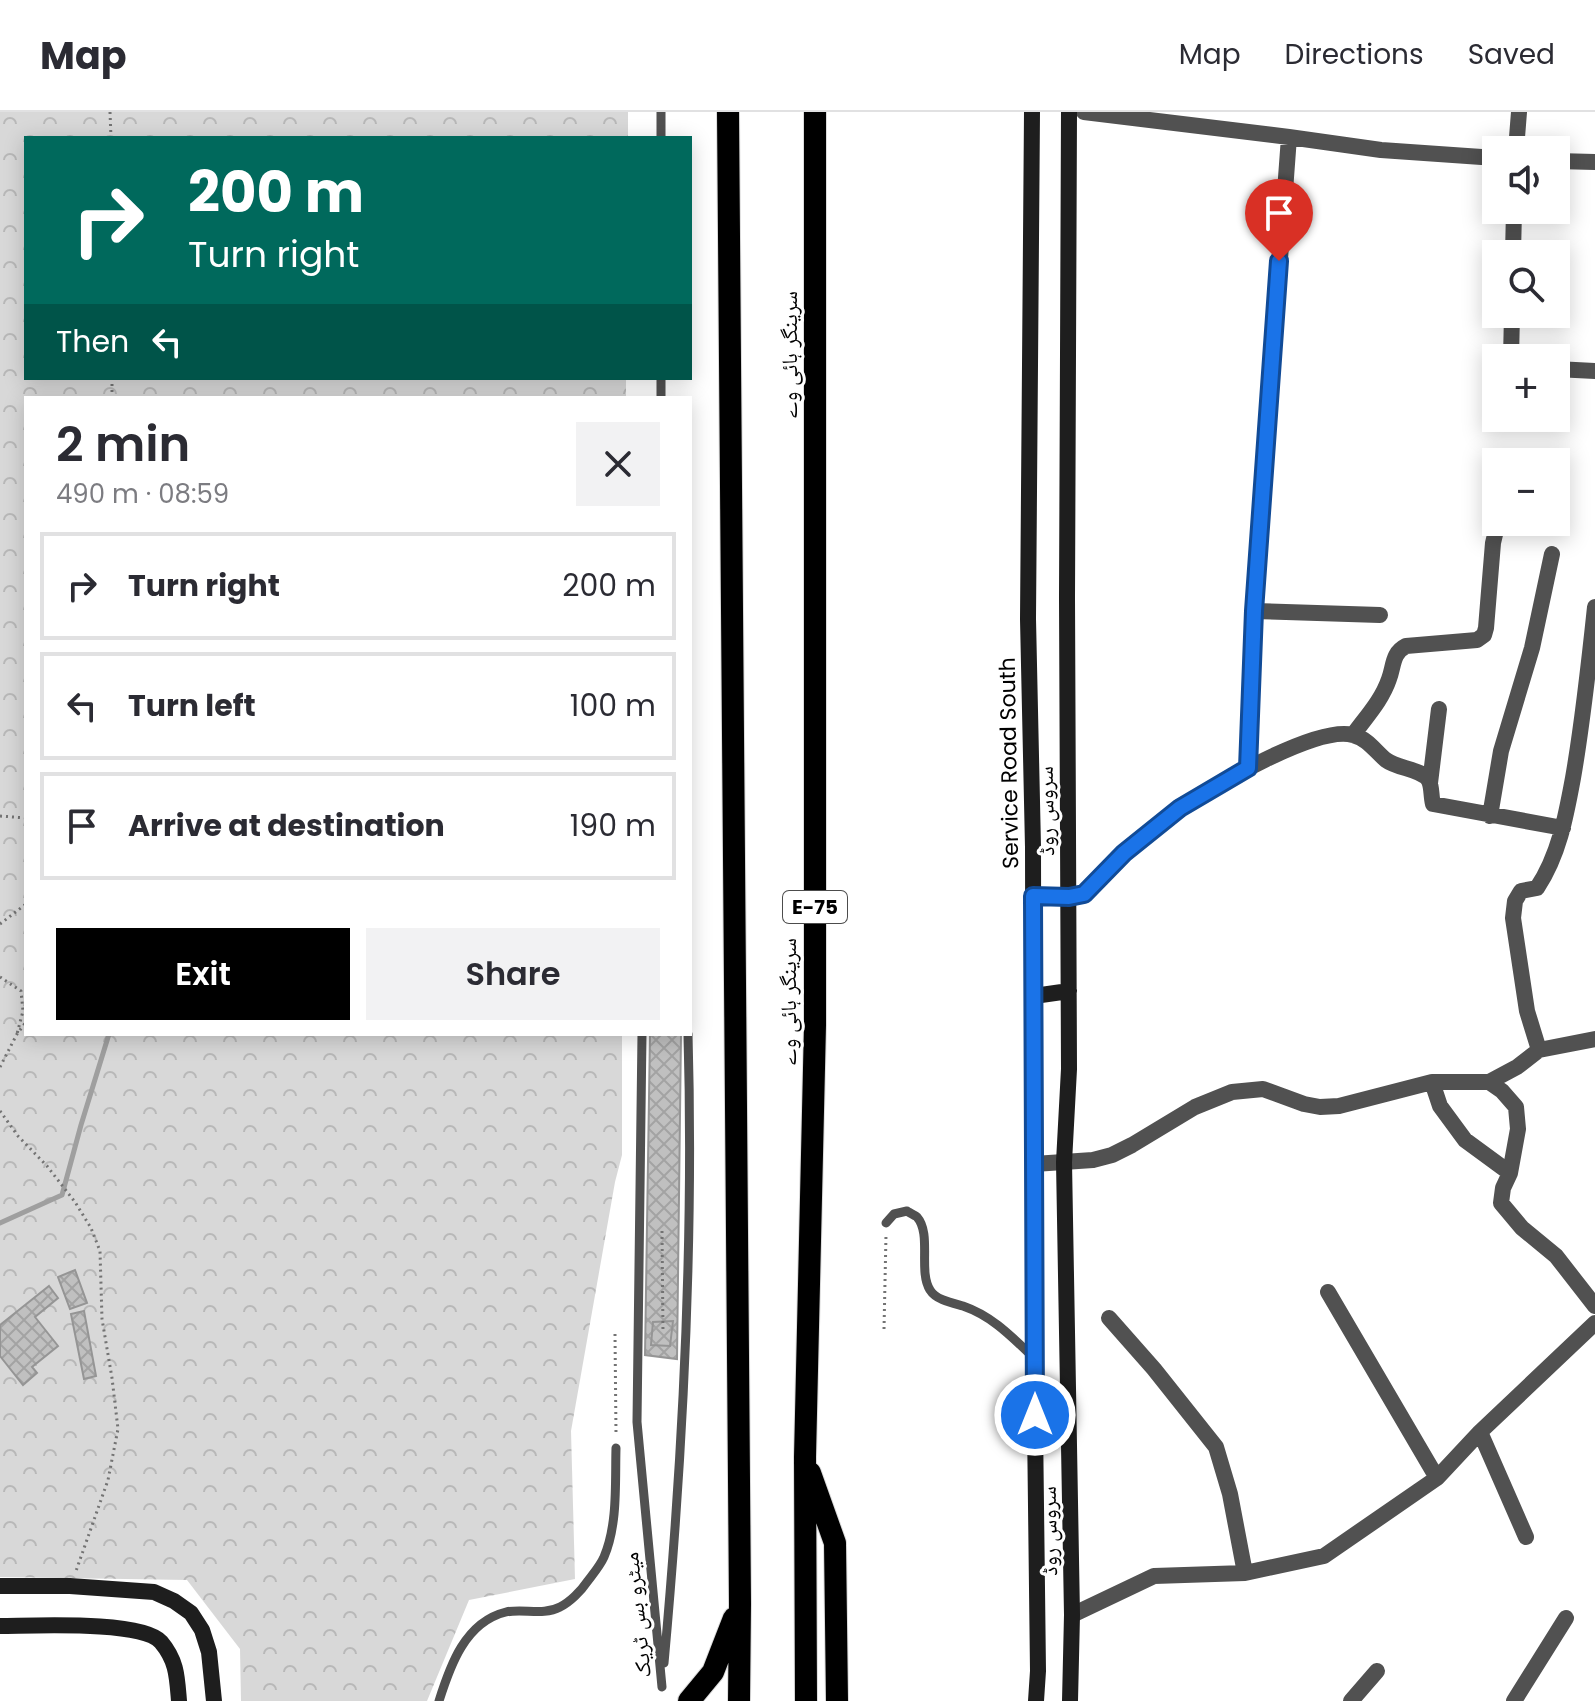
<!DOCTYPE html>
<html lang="en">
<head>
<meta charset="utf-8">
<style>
  :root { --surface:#fff; --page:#f2f2f3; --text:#2b2b33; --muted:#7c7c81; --line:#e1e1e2; --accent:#000 }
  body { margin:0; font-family:Poppins,"Noto Naskh Arabic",sans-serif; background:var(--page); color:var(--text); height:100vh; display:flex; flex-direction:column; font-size:30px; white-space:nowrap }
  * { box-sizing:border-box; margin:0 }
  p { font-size:26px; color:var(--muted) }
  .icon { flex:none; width:44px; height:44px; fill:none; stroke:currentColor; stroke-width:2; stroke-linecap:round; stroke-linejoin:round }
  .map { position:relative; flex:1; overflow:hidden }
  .side { position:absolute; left:24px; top:284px; width:668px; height:640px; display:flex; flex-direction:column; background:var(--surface); border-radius:0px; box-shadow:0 4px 20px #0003 }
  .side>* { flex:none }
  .guide { position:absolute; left:24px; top:24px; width:668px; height:244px; border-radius:0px; box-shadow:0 4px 20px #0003; background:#00695c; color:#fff; overflow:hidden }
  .fabs { position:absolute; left:1482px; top:24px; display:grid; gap:16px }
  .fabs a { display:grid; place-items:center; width:88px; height:88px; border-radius:0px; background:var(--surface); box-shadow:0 4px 20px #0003; font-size:40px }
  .pin { position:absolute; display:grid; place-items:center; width:68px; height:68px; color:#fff; margin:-82px -34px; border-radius:50% 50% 50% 0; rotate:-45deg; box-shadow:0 0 8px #0007 }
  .pin .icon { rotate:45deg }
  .me { position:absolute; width:88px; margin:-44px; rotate:0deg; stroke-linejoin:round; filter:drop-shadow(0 0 6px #0008) }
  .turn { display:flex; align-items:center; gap:28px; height:168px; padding:0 32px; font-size:36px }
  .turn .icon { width:104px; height:104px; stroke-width:2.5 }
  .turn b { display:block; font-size:56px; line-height:68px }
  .then { display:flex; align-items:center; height:76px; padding:0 32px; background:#0003; gap:16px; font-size:30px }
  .round { display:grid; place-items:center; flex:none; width:84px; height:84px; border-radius:0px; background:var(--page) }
  .head { display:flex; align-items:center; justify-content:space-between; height:136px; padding:0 32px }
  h1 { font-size:48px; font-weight:600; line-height:60px }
  .cta { display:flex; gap:16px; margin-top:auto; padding:16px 32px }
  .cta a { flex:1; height:92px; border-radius:0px; background:var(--accent); color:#fff; font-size:32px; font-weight:600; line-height:92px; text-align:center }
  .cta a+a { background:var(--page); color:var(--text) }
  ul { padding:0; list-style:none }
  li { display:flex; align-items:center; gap:24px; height:108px; margin:0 16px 12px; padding:0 16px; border:4px solid var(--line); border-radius:0px }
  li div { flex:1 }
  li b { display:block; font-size:30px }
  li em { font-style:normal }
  header { display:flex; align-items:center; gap:48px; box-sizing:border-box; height:112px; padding:0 40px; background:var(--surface); border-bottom:2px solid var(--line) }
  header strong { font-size:38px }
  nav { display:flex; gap:44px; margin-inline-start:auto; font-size:28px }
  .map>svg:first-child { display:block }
</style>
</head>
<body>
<header>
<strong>Map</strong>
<nav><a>Map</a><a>Directions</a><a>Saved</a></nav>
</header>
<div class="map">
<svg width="1595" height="1589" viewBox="0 0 1595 1589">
  <defs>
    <pattern id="forest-crowns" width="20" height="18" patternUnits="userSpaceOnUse" patternTransform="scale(2)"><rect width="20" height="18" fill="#d8d8d8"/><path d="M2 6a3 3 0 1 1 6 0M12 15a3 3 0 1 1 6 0" fill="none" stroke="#b8b8b8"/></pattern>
    <pattern id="building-cross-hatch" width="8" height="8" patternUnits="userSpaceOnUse" patternTransform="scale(2)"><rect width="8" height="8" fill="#c0c0c0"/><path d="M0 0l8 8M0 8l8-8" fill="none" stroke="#a3a3a3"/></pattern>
  </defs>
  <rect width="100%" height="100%" fill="#fff"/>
  <path fill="url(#forest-crowns)" d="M0,0h628v26h-602v240h600v20h-600v636h596v121l-7,27 -44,249 4,148 -106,21 -42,101h-186l-1,-52 -53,-69 -187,-3z"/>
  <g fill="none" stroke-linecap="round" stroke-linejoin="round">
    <path stroke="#9f9f9f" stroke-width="5" d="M0,1111l62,-28 19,-70 28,-91"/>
  </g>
  <path fill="url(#building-cross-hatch)" stroke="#959595" stroke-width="2" d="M650,922h31l-4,325 -32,-4z
    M75,1158l12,33 -17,6 -12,-32z
    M49,1174l9,12 -23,19 23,29 -26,21 5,6 -14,12 -23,-29v-31z
    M84,1199l12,65 -12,3 -13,-65z
    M673,1209l-3,25 -19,-1 2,-23z"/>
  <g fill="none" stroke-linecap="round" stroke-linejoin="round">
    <defs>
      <path id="trunk" d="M728,0l12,1492 -1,97
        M810,1361l25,70 2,158
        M689,1589l24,-29 21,-54
        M806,1589l-1,-244 10,-432v-913"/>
    </defs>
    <use href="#trunk" stroke="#dbdbdb" stroke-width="24"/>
    <path stroke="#737373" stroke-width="3" stroke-dasharray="2 4" stroke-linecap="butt" d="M110,0l1,26
      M112,266v20
      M0,704l26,2
      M0,812l26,-20
      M0,865l21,14 2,20 -6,23
      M0,955l17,-33 9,-12
      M0,999l18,25 29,30 28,36 16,26 9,23 2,68 10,59 6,51 -10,51 -32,91
      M662,1119l1,102
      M884,1217l2,-94
      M615,1222l1,100"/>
    <path stroke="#515151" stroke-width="9" d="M661,0v26
      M661,266v20
      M642,922l-5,388 25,265
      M886,1111l8,-9 13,-3c1,1 9,5 10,6 15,17 1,54 13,73 6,10 22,13 33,16 29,10 48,30 70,51
      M664,1551c19,-209 30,-419 24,-629
      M439,1589c11,-35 26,-79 67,-89 17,-4 37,4 54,-5 10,-5 21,-16 27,-25 6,-8 13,-16 17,-25 14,-33 11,-74 12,-109"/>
    <path stroke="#515151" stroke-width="16" d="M1084,0l205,25 92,13 115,8
      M1516,38l3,-38
      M1556,49l39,1
      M1513,142l1,-44
      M1511,246l1,-44
      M1556,257l39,2
      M1254,499l126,4
      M1353,623c13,-18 29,-35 36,-56 5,-13 3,-26 17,-33l71,-6 7,-5 2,-7 7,-85 5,-21
      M1248,656l6,-157 35,-474
      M1430,671l9,-74
      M1490,704l11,-65 31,-103 20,-94
      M1033,784c15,1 35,4 49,-2 9,-3 33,-33 43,-42 18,-15 37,-32 57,-45 32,-21 135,-82 171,-72 15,4 22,16 33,25 12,9 37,9 43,21 3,6 2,16 4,23l130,24
      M1539,938l56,-11
      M1432,970l8,24 25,34 45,33
      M1489,970l28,-15 22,-17 -12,-39 -14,-93 2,-17 6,-10 16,-3c22,-33 29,-72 36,-110 10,-57 16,-114 22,-171
      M1034,1052l59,-4 19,-5 20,-10 63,-38 37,-15 31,-3 41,15 16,3 19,-1 93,-24h57l13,9 14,16 2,22 -8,44 -7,15 -2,15 21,25 34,28 39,50
      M1328,1180l109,186
      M1109,1206l45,51 62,78 14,47 15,79
      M1480,1320l46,105
      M1072,1503l82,-39 91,-3 79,-17 113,-78 43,-46 115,-109
      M1351,1589l26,-30
      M1514,1589l52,-83"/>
    <path stroke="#1e1e1e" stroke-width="16" d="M1032,0l-4,507 5,228 1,493 4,331 -2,30
      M1069,0l-2,486 2,471 -5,93 8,453 -2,86
      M1034,884l35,-5
      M0,1474h70l84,6 20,9 17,12 11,17 7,22 5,49
      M0,1514c32,0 142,-6 161,16 16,19 16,35 18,59"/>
    <use href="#trunk" stroke="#000" stroke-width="22"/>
  </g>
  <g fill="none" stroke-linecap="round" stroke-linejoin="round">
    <defs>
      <path id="route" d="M1035,1303l-2,-519 36,1 15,-3 40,-41 56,-45 68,-40 6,-157 25,-350"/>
    </defs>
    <use href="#route" stroke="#114b97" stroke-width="20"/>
    <use href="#route" stroke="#1a73e8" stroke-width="14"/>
  </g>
  <g text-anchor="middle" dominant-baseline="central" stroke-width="6" stroke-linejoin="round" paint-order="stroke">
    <rect fill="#fff" stroke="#4c4c4c" stroke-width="2" x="783" y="779" width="64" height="32" rx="6"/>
    <g font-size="20" font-weight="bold" fill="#000">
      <text x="815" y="795">E-75</text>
    </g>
    <g font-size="22" fill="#000" stroke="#fff">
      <text transform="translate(789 243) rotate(-90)">سرینگر ہائی وے</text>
      <text transform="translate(1009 651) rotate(-91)">Service Road South</text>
      <text transform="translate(1046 699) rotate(-91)">سروس روڈ</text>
      <text transform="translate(788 890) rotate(-90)">سرینگر ہائی وے</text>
      <text transform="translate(1049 1419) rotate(-91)">سروس روڈ</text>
      <text transform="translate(637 1503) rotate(-96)">میٹرو بس ٹریک</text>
    </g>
  </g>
</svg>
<div class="fabs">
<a><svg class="icon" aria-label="sound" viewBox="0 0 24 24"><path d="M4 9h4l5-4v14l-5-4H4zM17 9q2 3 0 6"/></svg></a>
<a><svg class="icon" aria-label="search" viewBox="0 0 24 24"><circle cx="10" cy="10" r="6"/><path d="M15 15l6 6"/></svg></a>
<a>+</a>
<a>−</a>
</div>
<div class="pin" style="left:1279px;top:149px;background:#d93025"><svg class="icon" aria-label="arrive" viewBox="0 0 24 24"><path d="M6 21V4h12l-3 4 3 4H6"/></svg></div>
<svg class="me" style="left:1035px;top:1303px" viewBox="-20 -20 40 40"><circle r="17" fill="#1a73e8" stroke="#fff" stroke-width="3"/><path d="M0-11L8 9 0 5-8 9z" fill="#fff"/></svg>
<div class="guide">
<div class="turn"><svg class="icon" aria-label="right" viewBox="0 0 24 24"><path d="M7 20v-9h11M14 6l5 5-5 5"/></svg><div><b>200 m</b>Turn right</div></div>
<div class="then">Then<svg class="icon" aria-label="left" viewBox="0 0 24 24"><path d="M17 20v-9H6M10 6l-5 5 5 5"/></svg></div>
</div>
<section class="side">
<div class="head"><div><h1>2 min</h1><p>490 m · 08:59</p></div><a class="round"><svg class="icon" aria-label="close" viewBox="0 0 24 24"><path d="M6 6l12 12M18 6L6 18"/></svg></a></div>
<ul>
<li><svg class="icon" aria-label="right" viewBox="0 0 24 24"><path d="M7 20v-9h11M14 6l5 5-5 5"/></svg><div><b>Turn right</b></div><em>200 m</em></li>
<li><svg class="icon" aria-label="left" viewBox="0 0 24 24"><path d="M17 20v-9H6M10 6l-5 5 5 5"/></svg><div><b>Turn left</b></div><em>100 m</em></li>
<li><svg class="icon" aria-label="arrive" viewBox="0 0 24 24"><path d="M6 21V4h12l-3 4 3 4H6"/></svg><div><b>Arrive at destination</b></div><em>190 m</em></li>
</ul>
<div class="cta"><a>Exit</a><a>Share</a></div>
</section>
</div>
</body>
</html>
